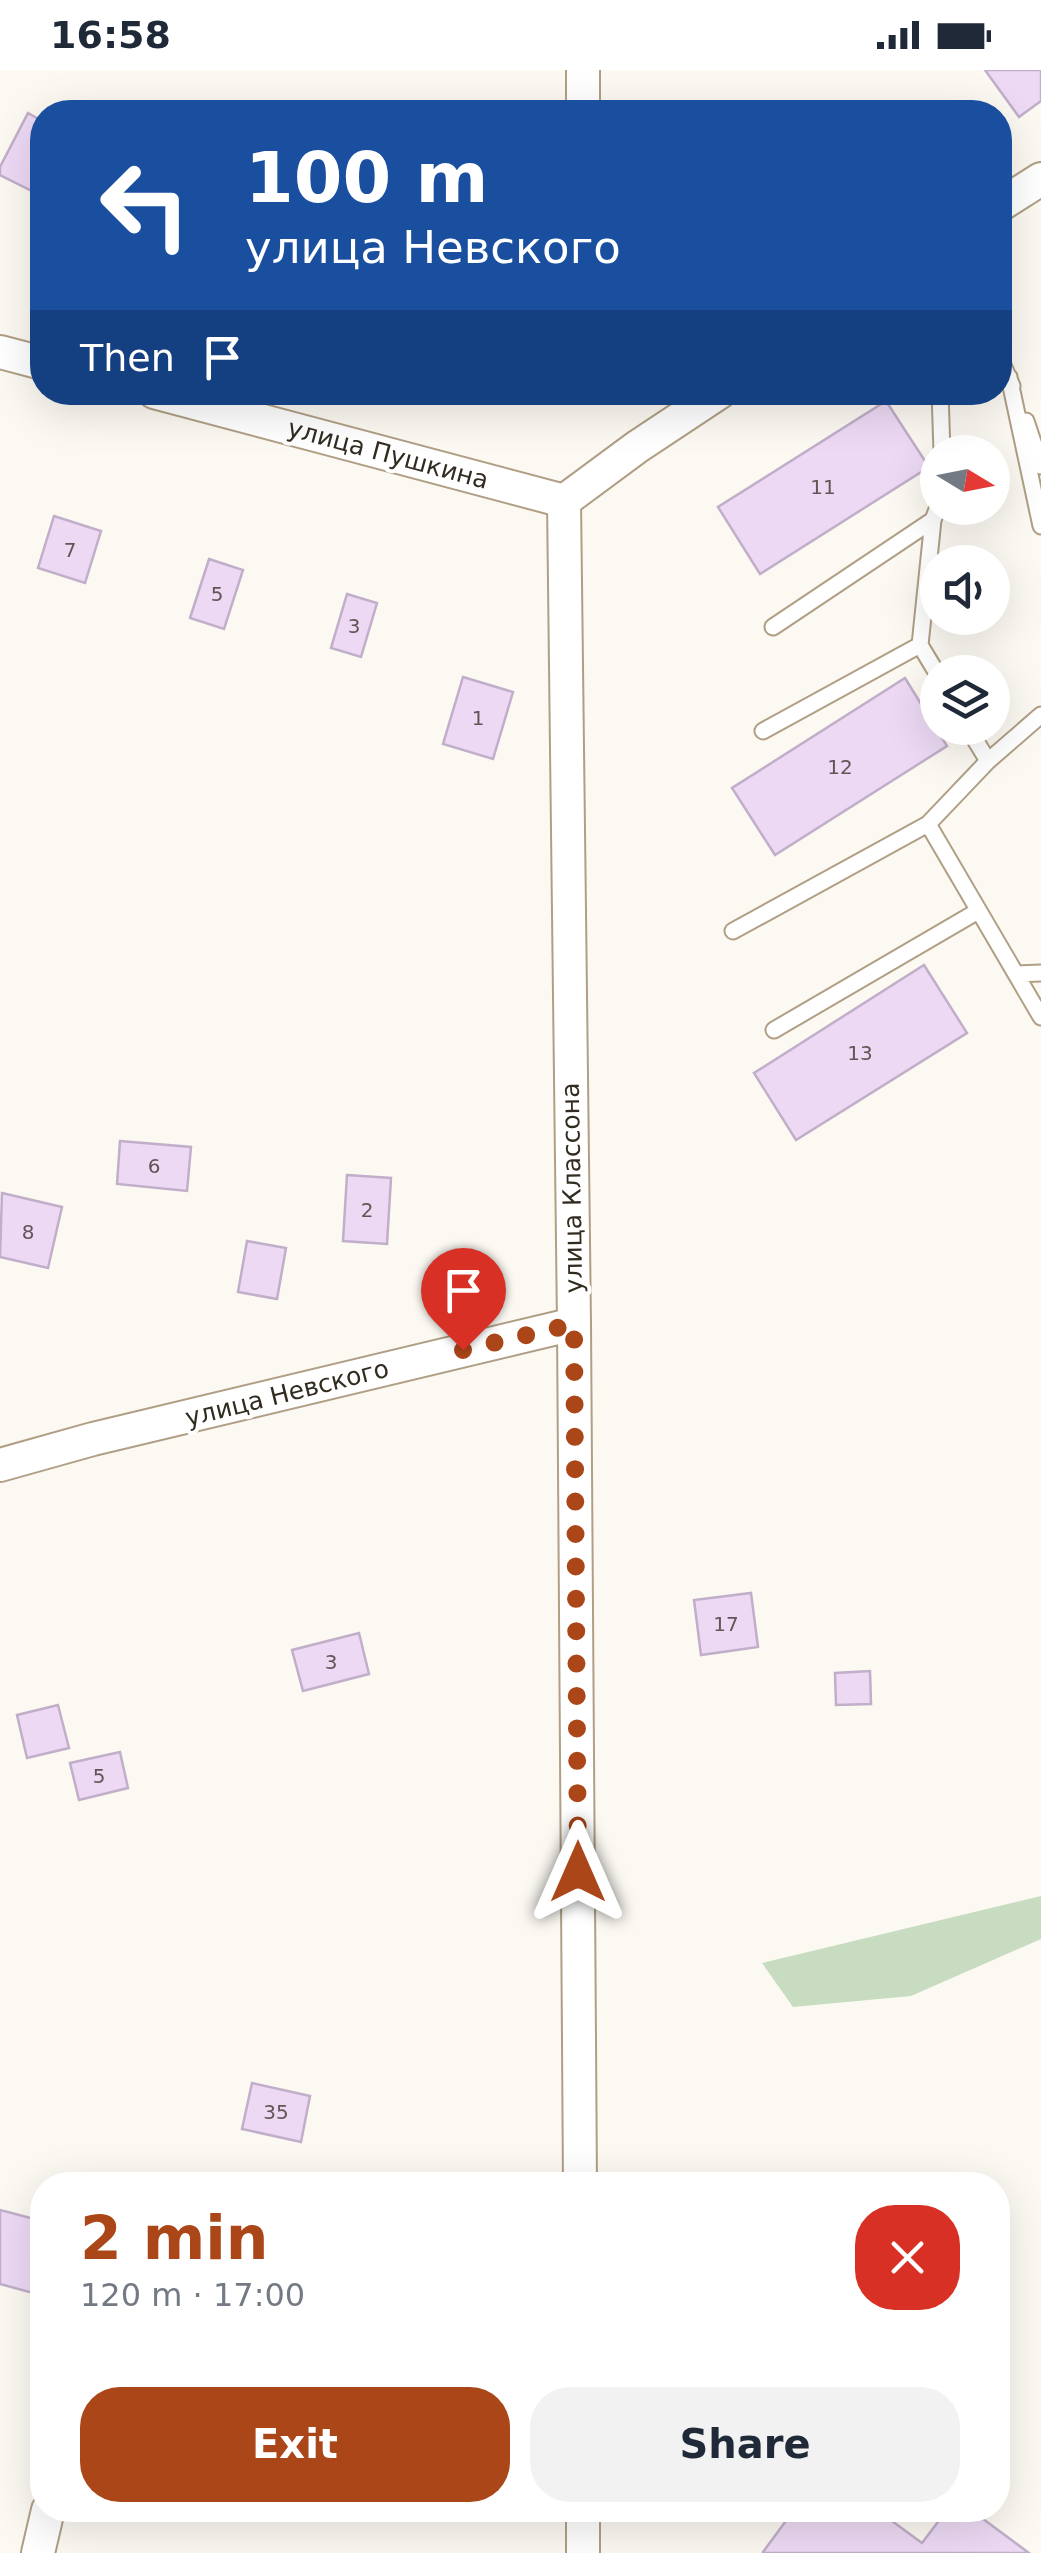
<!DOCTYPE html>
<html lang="en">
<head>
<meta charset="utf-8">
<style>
  :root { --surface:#fff; --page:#f2f2f3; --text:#1f2937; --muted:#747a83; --accent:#ab4619 }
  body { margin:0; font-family:"DejaVu Sans",sans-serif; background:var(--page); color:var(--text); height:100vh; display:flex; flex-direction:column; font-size:38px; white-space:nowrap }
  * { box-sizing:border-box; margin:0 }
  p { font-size:32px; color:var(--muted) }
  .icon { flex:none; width:55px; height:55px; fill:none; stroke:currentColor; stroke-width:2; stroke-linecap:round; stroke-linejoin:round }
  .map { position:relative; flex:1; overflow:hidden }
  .sheet { position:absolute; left:30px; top:2102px; width:980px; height:350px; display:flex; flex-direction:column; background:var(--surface); border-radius:40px; box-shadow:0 10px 40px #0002 }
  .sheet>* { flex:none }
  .guide { position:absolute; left:30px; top:30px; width:982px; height:305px; border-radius:40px; box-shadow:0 10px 40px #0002; background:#1a4fa0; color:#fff; overflow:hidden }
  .needle { width:65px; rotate:100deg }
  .tools { position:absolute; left:920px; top:365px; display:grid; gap:20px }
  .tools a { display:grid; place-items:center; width:90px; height:90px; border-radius:50%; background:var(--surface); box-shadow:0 10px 40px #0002; font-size:50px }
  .pin { position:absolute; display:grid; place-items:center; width:85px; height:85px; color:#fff; margin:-102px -42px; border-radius:50% 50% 50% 0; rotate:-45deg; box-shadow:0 0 10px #0007 }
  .pin .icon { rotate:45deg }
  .me { position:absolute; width:110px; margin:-55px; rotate:0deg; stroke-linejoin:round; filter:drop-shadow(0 0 8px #0008) }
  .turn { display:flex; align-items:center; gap:35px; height:210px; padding:0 50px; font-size:45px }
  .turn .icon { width:130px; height:130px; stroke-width:2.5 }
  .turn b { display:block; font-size:70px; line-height:85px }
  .then { display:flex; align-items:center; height:95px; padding:0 50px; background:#0003; gap:20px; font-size:38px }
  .round { display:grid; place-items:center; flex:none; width:105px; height:105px; border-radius:40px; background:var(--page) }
  .headline { display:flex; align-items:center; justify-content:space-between; height:170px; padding:0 50px }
  h1 { font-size:60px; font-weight:600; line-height:75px; color:var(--accent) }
  .cta { display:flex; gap:20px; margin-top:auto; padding:20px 50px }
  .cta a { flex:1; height:115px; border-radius:40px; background:var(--accent); color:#fff; font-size:40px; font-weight:600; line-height:115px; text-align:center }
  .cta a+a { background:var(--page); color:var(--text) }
  .status { display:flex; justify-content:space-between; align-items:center; height:70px; padding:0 50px; background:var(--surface); direction:ltr }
  .status svg { height:28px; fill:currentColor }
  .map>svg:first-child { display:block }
</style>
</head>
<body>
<div class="status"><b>16:58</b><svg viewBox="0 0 49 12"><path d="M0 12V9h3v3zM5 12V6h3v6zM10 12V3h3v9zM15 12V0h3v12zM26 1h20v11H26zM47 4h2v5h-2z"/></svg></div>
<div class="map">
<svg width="1041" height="2483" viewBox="0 0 1041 2483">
  <rect width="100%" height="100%" fill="#fcf9f3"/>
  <path fill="#c7dcc0" d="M1041,1826v43l-130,57 -118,11 -31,-44z"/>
  <path fill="#edd9f4" stroke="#c1aec9" stroke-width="2.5" d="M985,0h56v31l-22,16z
    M28,43l14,8v55l-8,16 -34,-17v-8z
    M886,331l43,66 -169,107 -42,-67z
    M54,446l47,15 -16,52 -47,-15z
    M209,489l34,11 -19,59 -34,-11z
    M347,524l30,9 -16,54 -30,-9z
    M463,607l50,15 -20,67 -50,-15z
    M905,608l42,68 -172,109 -43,-67z
    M924,895l43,68 -171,107 -42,-67z
    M120,1071l71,6 -4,44 -70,-7z
    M347,1105l44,3 -4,66 -44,-3z
    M2,1123l60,14 -14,61 -48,-11z
    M247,1171l39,7 -9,51 -39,-7z
    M751,1523l7,54 -57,8 -7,-55z
    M359,1563l10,41 -66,17 -11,-41z
    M870,1601l1,33 -35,1 -1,-32z
    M58,1635l11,43 -42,10 -10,-43z
    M120,1682l8,36 -49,12 -9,-37z
    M252,2013l58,13 -9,46 -59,-13z
    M0,2140l42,11v37l-9,35 -33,-9z
    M794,2440h83l45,33 25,-33h24l58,43h-264l-2,-1z"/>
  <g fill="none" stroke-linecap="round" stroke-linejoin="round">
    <defs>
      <path id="lane" d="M1000,288l12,28
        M1009,307l32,149
        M940,322l2,60
        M1026,351l15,45
        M773,557l160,-107 5,-13
        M920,575l13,-125
        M968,658l20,33 53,-46
        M763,661l157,-86 18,30
        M928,754l113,193
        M733,861l195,-107 60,-63
        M1016,904l25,-1
        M774,960l204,-119"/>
      <path id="street" d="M583,0v42
        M1000,135l41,-26
        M0,282l42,11
        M154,322l410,109
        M564,431l10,823 6,861
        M564,431l73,-54 83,-55
        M0,1395l93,-26 481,-115
        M583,2440v43
        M38,2483l10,-43"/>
    </defs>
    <use href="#lane" stroke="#b09f84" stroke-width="19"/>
    <use href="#street" stroke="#b09f84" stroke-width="36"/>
    <use href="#lane" stroke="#fff" stroke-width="15"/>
    <use href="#street" stroke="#fff" stroke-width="32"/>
  </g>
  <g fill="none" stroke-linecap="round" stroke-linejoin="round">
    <path stroke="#ab4619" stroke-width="18" stroke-dasharray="0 32.4" d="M463,1280l111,-26 4,548"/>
  </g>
  <g text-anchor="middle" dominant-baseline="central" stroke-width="8" stroke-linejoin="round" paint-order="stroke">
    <g font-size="20" fill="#615655">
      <text x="823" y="417">11</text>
      <text x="70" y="480">7</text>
      <text x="217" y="524">5</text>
      <text x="354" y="556">3</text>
      <text x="478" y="648">1</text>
      <text x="840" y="697">12</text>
      <text x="860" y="983">13</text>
      <text x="154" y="1096">6</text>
      <text x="367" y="1140">2</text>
      <text x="28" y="1162">8</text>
      <text x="726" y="1554">17</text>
      <text x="331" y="1592">3</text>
      <text x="99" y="1706">5</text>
      <text x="276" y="2042">35</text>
    </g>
    <g font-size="25" fill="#322b20" stroke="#fff">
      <text transform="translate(388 384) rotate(15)">улица Пушкина</text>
      <text transform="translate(572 1118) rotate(-91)">улица Классона</text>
      <text transform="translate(287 1323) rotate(-14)">улица Невского</text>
    </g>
  </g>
</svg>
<div class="tools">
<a><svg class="needle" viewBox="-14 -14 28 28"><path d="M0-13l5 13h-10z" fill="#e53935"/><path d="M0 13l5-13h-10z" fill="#747a83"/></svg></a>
<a><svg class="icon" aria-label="sound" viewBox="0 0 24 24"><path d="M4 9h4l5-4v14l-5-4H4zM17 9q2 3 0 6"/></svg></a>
<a><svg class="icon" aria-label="layers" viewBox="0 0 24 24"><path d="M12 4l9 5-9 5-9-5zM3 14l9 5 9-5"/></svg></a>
</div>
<div class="pin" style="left:463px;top:1280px;background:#d93025"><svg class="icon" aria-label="arrive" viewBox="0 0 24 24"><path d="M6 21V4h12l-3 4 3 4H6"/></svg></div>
<svg class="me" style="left:578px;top:1802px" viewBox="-20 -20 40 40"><path d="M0-17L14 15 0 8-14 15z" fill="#ab4619" stroke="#fff" stroke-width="4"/></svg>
<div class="guide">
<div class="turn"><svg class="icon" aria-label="left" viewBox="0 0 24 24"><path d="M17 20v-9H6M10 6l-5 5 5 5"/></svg><div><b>100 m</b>улица Невского</div></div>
<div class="then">Then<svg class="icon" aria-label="arrive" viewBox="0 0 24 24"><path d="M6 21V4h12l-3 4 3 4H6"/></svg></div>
</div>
<section class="sheet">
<div class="headline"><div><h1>2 min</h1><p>120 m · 17:00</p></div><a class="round" style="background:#d93025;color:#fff"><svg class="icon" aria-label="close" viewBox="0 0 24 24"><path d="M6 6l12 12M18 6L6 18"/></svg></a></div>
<div class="cta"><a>Exit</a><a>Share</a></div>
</section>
</div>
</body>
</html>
